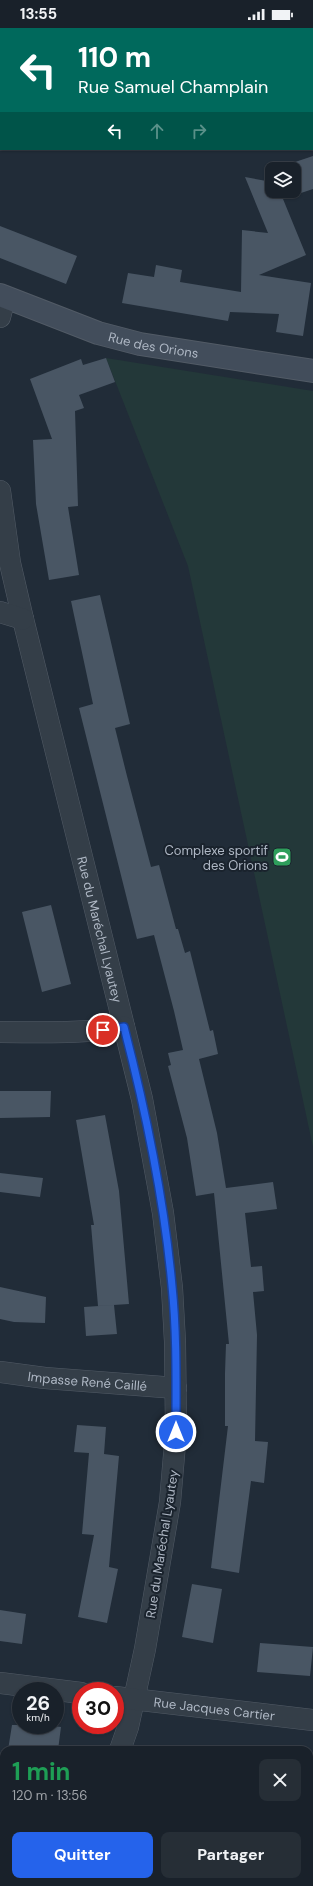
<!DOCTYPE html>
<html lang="fr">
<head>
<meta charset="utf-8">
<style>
  :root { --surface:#19212a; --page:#262e36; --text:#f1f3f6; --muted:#9fa3a8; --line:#373e47; --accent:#2563eb }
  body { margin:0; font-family:"DM Sans",sans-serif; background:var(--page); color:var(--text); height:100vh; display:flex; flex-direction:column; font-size:15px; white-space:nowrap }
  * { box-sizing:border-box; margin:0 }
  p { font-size:13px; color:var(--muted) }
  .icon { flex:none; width:22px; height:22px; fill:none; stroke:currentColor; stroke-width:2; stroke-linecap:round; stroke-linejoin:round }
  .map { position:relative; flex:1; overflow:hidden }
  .side { position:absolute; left:0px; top:1718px; width:313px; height:140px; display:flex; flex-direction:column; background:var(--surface); border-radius:12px 12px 0 0; box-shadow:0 1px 3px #0004,0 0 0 1px var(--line) }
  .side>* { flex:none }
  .top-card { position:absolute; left:0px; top:0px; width:313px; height:122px; box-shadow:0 1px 3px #0004,0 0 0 1px var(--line); background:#00695c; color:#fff; overflow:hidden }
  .controls { position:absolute; left:265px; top:134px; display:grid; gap:8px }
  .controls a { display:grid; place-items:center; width:36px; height:36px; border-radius:8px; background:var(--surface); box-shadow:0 1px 3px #0004,0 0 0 1px var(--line); font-size:20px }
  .speed { position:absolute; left:12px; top:1654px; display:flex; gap:8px; font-size:20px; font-weight:700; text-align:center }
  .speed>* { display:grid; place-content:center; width:52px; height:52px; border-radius:50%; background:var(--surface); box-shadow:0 1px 3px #0004,0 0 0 1px var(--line); line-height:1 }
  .speed small { font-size:10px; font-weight:400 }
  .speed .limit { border:6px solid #d22; background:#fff; color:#111 }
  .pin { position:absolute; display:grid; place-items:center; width:34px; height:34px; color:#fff; margin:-17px; border:2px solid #fff; border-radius:50%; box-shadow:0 1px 4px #0007 }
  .me { position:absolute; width:44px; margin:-22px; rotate:0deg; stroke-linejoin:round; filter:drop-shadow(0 0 3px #0008) }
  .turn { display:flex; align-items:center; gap:14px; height:84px; padding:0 12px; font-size:18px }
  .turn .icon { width:52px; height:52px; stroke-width:2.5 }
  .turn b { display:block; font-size:28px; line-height:34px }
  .lanes { display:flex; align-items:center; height:38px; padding:0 12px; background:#0003; justify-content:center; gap:20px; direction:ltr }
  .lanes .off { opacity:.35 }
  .round { display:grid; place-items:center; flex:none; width:42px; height:42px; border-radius:8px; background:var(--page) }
  .overview { display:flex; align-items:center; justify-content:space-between; height:68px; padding:0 12px }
  h1 { font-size:24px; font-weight:700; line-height:30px; color:#1e9e55 }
  .action { display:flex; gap:8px; margin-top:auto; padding:8px 12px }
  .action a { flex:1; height:46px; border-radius:8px; background:var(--accent); color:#fff; font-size:16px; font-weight:700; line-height:46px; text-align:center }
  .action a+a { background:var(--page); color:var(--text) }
  .status { display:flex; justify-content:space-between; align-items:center; height:28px; padding:0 20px; background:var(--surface); direction:ltr }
  .status svg { height:11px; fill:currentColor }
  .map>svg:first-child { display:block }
</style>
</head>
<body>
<div class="status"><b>13:55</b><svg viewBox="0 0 49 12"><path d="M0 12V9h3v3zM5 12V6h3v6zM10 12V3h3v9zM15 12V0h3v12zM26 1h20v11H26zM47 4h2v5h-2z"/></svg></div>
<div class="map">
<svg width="313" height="1858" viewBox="0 0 313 1858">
  <rect width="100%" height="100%" fill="#212c38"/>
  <path fill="#233839" d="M106,330l207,33v756l-125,-581z"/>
  <path fill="#495664" d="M313,128v33l-30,10 23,56 -47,20 52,8 -8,53 -27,-4 3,-18 -49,-2 -2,9 -106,-18 6,-30 26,4 2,-12 26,5 -2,12 61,10 1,-62 26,3 -23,-56 27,5v9h22v-22l-17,-1z
    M0,198l77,30 -11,28 -66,-26z
    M106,330l9,24 -36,13 5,13 -9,3 3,95 -10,1 11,68 -30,5 -13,-76 -3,-64 19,-1 -22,-60 51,-20 2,6z
    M100,567l30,129 -15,4 12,48 24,91 8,-2 17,64h2l7,24 5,-2 20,80 3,-1 5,24 -19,5 18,74 9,55 47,-6 4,27 -32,4 6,54 11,-1 2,25 -11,1 4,43 -2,106 13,1 -4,41 -13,-2 -12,92 -28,-5 17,-142h-3v-53l1,-29h3l-15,-151 -18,3 -9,-58 -19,-72 3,-1 -3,-12 15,-3 -9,-39 -20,-76 -17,4 -58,-231 14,-4 -22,-103z
    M51,877l20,79 -29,8 -20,-80z
    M0,1063h51l-1,26 -50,1z
    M105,1087l14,76 10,113 -31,2 -7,-81h3l-18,-105z
    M0,1145l43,5 -3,19 -40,-5z
    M0,1259l46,10 -1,26 -31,-1 -14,-3z
    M114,1277l3,29 -31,2 -2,-29z
    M77,1397l29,2 -2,27 15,2 -10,111 9,2 -11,54 -29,-6 16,-82 -12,-1 7,-81 -15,-1z
    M192,1556l30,5 -9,54 -31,-6z
    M0,1582l26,4 -4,30 -22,-3z
    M260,1615l53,4 -3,29 -53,-4z
    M12,1697h33l16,2 -3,23h-50z"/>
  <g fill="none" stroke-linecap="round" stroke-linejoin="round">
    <defs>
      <path id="lane" d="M211,1858l1,-4"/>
      <g id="street">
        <path d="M199,1l3,-1"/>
        <path d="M0,32l1,2"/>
        <path d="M0,97l1,-1"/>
        <path d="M0,289l5,-20"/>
        <path id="s1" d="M0,463l10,72 13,56 119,480 21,114 9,75 3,54 1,90 -6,70 -25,147 -17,78 -8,23"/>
        <path d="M0,584l23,7"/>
        <path d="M0,1004c41,0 83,2 124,-5"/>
        <path id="s2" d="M0,1344l45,6 131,10"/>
        <path d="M0,1655l81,10"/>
        <path id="s3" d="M115,1669l198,23"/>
        <path d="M66,1858l2,-4"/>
      </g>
      <g id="secondary">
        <path id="s4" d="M0,267l98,38 42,11 173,27"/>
      </g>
    </defs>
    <use href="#lane" stroke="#525b66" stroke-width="12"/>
    <use href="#street" stroke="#525b66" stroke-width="22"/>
    <use href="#secondary" stroke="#525b66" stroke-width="24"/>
    <use href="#lane" stroke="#343e48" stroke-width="11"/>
    <use href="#street" stroke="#343e48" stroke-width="21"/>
    <use href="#secondary" stroke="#424d5b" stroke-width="22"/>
  </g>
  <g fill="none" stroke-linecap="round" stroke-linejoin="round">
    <defs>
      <path id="route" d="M103,1002l21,-3c22,85 40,171 48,259 5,48 4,97 4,146"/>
    </defs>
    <use href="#route" stroke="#184099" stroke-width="10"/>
    <use href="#route" stroke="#2563eb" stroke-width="7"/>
  </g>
  <defs>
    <symbol id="stadium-square" viewBox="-11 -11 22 22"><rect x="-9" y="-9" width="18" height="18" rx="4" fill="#2e9e5b" stroke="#1a232d"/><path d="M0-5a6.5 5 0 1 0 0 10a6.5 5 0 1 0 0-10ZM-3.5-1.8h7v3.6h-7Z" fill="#fff"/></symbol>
  </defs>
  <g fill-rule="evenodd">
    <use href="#stadium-square" x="271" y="818" width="22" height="22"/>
  </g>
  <g text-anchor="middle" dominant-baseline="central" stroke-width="4" stroke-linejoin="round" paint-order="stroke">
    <g font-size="13" fill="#afb8c5" stroke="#1a232d">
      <text stroke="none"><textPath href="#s4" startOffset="162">Rue des Orions</textPath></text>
      <text stroke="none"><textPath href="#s1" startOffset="450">Rue du Maréchal Lyautey</textPath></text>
      <text stroke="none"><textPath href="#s2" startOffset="88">Impasse René Caillé</textPath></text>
      <text transform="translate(162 1516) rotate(-81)">Rue du Maréchal Lyautey</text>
      <text stroke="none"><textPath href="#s3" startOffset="100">Rue Jacques Cartier</textPath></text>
    </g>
    <g font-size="13" fill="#afb8c5" stroke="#1a232d" text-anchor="end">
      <text x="268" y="822">Complexe sportif<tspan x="268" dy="15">des Orions</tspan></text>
    </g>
  </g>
</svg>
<div class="controls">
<a><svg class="icon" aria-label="layers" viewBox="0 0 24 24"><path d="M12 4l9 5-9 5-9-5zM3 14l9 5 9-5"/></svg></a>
</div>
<div class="speed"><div>26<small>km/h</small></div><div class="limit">30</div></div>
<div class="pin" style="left:103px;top:1002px;background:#d93025"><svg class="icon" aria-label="arrive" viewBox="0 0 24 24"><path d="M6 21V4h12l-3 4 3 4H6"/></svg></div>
<svg class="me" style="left:176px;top:1404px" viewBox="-20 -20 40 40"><circle r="17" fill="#2563eb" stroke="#fff" stroke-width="3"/><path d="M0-11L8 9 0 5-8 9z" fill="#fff"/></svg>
<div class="top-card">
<div class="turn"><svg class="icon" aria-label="left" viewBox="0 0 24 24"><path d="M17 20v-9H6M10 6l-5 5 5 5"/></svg><div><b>110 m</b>Rue Samuel Champlain</div></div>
<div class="lanes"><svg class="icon" aria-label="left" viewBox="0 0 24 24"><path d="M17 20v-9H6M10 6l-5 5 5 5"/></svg><svg class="icon off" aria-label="ahead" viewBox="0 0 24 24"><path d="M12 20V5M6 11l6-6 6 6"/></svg><svg class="icon off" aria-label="right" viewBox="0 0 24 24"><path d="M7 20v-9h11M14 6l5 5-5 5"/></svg></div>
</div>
<section class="side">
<div class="overview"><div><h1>1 min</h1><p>120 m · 13:56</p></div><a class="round"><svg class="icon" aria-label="close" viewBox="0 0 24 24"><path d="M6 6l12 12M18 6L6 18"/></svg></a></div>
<div class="action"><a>Quitter</a><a>Partager</a></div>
</section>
</div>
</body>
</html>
